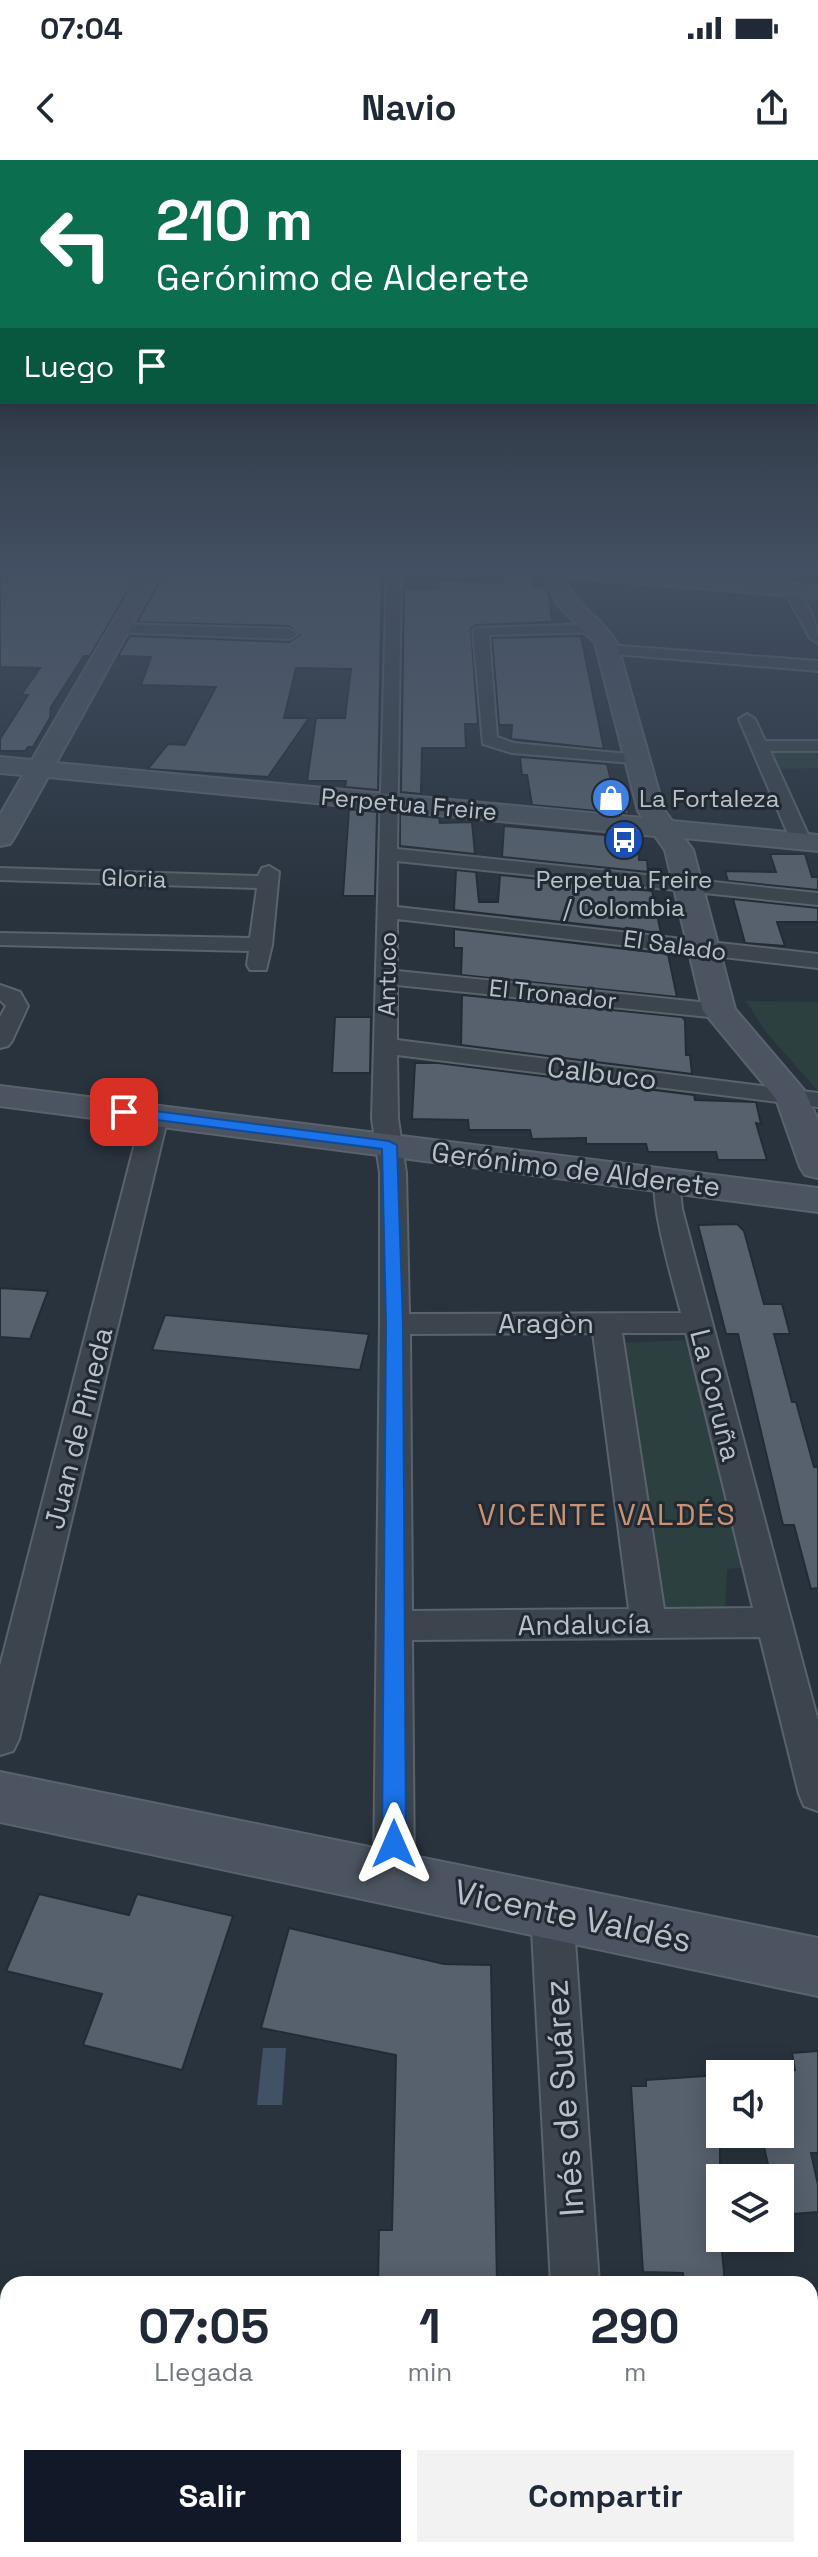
<!DOCTYPE html>
<html lang="es">
<head>
<meta charset="utf-8">
<style>
  :root { --surface:#fff; --page:#f2f2f3; --text:#1f2937; --muted:#747a83; --accent:#111827 }
  body { margin:0; font-family:"Space Grotesk",sans-serif; background:var(--page); color:var(--text); height:100vh; display:flex; flex-direction:column; font-size:30px; white-space:nowrap }
  * { box-sizing:border-box; margin:0 }
  p { font-size:26px; color:var(--muted) }
  .icon { flex:none; width:44px; height:44px; fill:none; stroke:currentColor; stroke-width:2; stroke-linecap:round; stroke-linejoin:round }
  .map { position:relative; flex:1; overflow:hidden }
  .details { position:absolute; left:0px; top:2116px; width:818px; height:282px; display:flex; flex-direction:column; background:var(--surface); border-radius:24px 24px 0 0; box-shadow:0 4px 20px #0003 }
  .details>* { flex:none }
  .guide { position:absolute; left:0px; top:0px; width:818px; height:244px; box-shadow:0 4px 20px #0003; background:#0b6e4f; color:#fff; overflow:hidden }
  .buttons { position:absolute; left:706px; top:1900px; display:grid; gap:16px }
  .buttons a { display:grid; place-items:center; width:88px; height:88px; border-radius:0px; background:var(--surface); box-shadow:0 4px 20px #0003; font-size:40px }
  .pin { position:absolute; display:grid; place-items:center; width:68px; height:68px; color:#fff; margin:-34px; border-radius:16px; box-shadow:0 4px 12px #0006 }
  .me { position:absolute; width:88px; margin:-44px; rotate:0deg; stroke-linejoin:round; filter:drop-shadow(0 0 6px #0008) }
  .turn { display:flex; align-items:center; gap:28px; height:168px; padding:0 24px; font-size:36px }
  .turn .icon { width:104px; height:104px; stroke-width:2.5 }
  .turn b { display:block; font-size:56px; line-height:68px }
  .then { display:flex; align-items:center; height:76px; padding:0 24px; background:#0003; gap:16px; font-size:30px }
  .eta { display:flex; justify-content:space-evenly; align-items:center; height:136px; text-align:center }
  .eta b { font-size:48px; font-weight:600; line-height:56px }
  .cta { display:flex; gap:16px; margin-top:auto; padding:16px 24px }
  .cta a { flex:1; height:92px; border-radius:0px; background:var(--accent); color:#fff; font-size:32px; font-weight:600; line-height:92px; text-align:center }
  .cta a+a { background:var(--page); color:var(--text) }
  .status { display:flex; justify-content:space-between; align-items:center; height:56px; padding:0 40px; background:var(--surface); direction:ltr }
  .status svg { height:22px; fill:currentColor }
  header { display:flex; justify-content:space-between; align-items:center; height:104px; padding:0 24px; background:var(--surface); font-size:36px; font-weight:600 }
  .map>svg:first-child { display:block }
</style>
</head>
<body>
<div class="status"><b>07:04</b><svg viewBox="0 0 49 12"><path d="M0 12V9h3v3zM5 12V6h3v6zM10 12V3h3v9zM15 12V0h3v12zM26 1h20v11H26zM47 4h2v5h-2z"/></svg></div>
<header><svg class="icon" aria-label="back" viewBox="0 0 24 24"><path d="M15 5l-7 7 7 7"/></svg>Navio<svg class="icon" aria-label="share" viewBox="0 0 24 24"><path d="M12 15V3M7 8l5-5 5 5M5 13v7h14v-7"/></svg></header>
<div class="map">
<svg width="818" height="2397" viewBox="0 0 818 2397">
  <rect width="100%" height="100%" fill="#29333e"/>
  <path fill="#2c4040" d="M814,589l4,9v10l-39,1 -9,-19z
    M746,841l72,1v89l-52,-59z
    M685,1180l61,227 -19,2 -2,39 -61,-1 -41,-264z"/>
  <path fill="#415265" d="M263,1888h23l-4,57h-25z"/>
  <path fill="#57616d" stroke="#232c35" stroke-width="2" d="M0,408h141l-51,88h-6l-33,51 -1,11 -17,29h-5l-3,4h-25v-12l28,-44h-7l19,-27 -40,-1z
    M167,408h158l57,4 -4,218 -33,-3 1,-6h-39l9,-63h29l6,-49 -55,-1 -12,50h25l-41,59 -120,-8 20,-25 17,1 31,-58 -75,-2 10,-28 -33,-1 12,-20 159,6 11,-7 -11,-9 -152,-4z
    M504,413l29,4v9h12l4,8 3,28 -76,3 -5,4 7,95h-13l1,24h-44l-1,46 -20,-2 3,-204h34l1,-7 64,1z
    M581,476l23,113 -93,-10 1,-14h-13l-7,-87z
    M520,597l87,7 5,21h11l6,29 -97,-9 -5,-30h-5z
    M349,649l28,3 -2,84h-32z
    M400,654l39,4 1,5 32,-1 3,32 -75,-8z
    M504,666l134,12 1,22h8l1,12 -146,-15z
    M770,694h35l7,23h6v13l-90,-9 -3,-10 51,1z
    M456,710l20,2 3,30h19l2,-27 152,16 9,42 -207,-23z
    M733,739l85,9v14h-41l8,24 -40,-3z
    M454,769l214,25 9,43 -216,-22 1,-27h-8z
    M462,835l220,22 3,3 1,35h4l2,19 -231,-29z
    M335,857h36l-1,56h-38z
    M415,903h23l256,32 1,5 61,2 5,22 -5,-1 11,37h-49l-2,-8h-68l-2,-8h-60v-6l-54,1 -2,-9h-61l-1,-10 -56,-1z
    M737,1064l7,7 20,73h18l8,30h-16l18,68h4l18,65h4v121l-7,1 -17,-64h-11l-45,-191h-12l-28,-109z
    M0,1128l48,3 -18,48 -30,-2z
    M165,1155l204,19 -9,36 -208,-20z
    M39,1734l90,21 8,-21 96,22 -51,154 -99,-25 19,-51 -96,-23z
    M289,1768l155,36 47,1 6,319h-119l1,-54h13l4,-175 -135,-27z
    M818,1891v102h-7l7,32v27l-38,3v-37h-9l-10,-44h22l-3,-63 15,-1 -3,-17z
    M720,1915v131h-2l7,78h-41l-1,-11 -40,-1 -12,-186h15v-6z"/>
  <g fill="none" stroke-linecap="round" stroke-linejoin="round">
    <defs>
      <path id="street" d="M387,407h14l-4,282 421,44v12l-421,-44v46l421,47v14l-421,-49v52l322,33 8,2 3,5 -3,5 -8,2 -322,-33v55l421,53v14l-421,-52 1,64 8,54 3,141 272,-1c-6,-24 -35,-121 -24,-138h18l4,6 3,28 136,512v90l-14,-5 -5,-12 -39,-157 -348,3 2,239 -6,13 -14,6 -14,-6 -6,-13 6,-555v-151l-8,-54zM593,1173l36,276 -217,2 -2,-277zM622,1173h64l67,275 -89,1z
        M759,407h15c22,23 44,43 44,76l-8,-5 -21,-39z
        M119,464l170,5 8,5 -8,5 -175,-7 -3,-3z
        M597,464l8,5 -3,3 -113,3 8,102 17,6 124,12 6,1 3,4 -3,4 -132,-11 -29,-9 -10,-113 3,-3z
        M608,485l210,16v10l-216,-18v-6z
        M747,554l8,5 10,22h53v10h-48l41,90 -3,4h-14l-3,-4 -52,-122z
        M269,706l10,6 -7,73 -6,25h-16l-3,-5 2,-14 -249,-6v-12l250,5 7,-50 -257,-8v-12l258,8 4,-8z
        M0,825l20,7 8,14 -16,35 -4,5 -8,2v-31l6,-11 -6,-6z
        M155,948l9,3 4,5 -149,623 -6,12 -13,4v-89l142,-550 4,-5z
        M552,1732l15,6 6,14 26,372h-48l-20,-372 6,-14z
        M564,2390h54l1,7h-54z"/>
      <path id="secondary" d="M145,407h19l-108,196 587,55 -5,-7 -43,-168 -37,-38 -16,-30 -21,-3 -2,-5h74l225,19v12l-255,-21c14,31 37,38 54,66l47,167 8,11 146,14v16l-134,-13 9,12 42,159 69,81 14,30v58l-13,-3 -5,-8 -24,-68 -73,-88 -38,-161 -10,-14 -607,-59 -34,61 -4,6 -10,2v-31l23,-40 -23,-2v-16l32,3z
        M0,926l818,102v24l-818,-106z
        M0,1612l818,166v58l-818,-174z"/>
    </defs>
    <use href="#street" stroke="#5a636b" stroke-width="4"/>
    <use href="#secondary" stroke="#5a636b" stroke-width="4"/>
    <use href="#street" fill="#3c454e" fill-rule="evenodd"/>
    <use href="#secondary" fill="#4b5460" fill-rule="evenodd"/>
  </g>
  <linearGradient id="sky" x2="0" y2="1"><stop stop-color="#171c22"/><stop offset="0.55" stop-color="#435063"/><stop offset="1" stop-color="#435063" stop-opacity="0"/></linearGradient>
  <rect width="818" height="743" fill="url(#sky)"/>
  <path fill="#1a73e8" stroke="#114b97" stroke-width="2" d="M124,947l265,34 8,4 6,179 3,520 -3,8 -9,3 -8,-3 -4,-8 4,-520 -4,-175 -263,-34v-7z"/>
  <defs>
    <symbol id="shop-disc" viewBox="-11 -11 22 22"><circle r="9.5" fill="#3f7fe0" stroke="#212a33"/><path d="M-5-2.5h2.3a2.7 3.5 0 0 1 5.4 0H5L5.5 6h-11ZM-1.5-2.5h3a1.5 2.3 0 0 0-3 0Z" fill="#fff"/></symbol>
    <symbol id="bus-disc" viewBox="-11 -11 22 22"><circle r="9.5" fill="#1a4fb4" stroke="#212a33"/><path d="M-5-6H5V4H4V6H2V4H-2V6H-4V4H-5ZM-3.5-4V0h7V-4ZM-3.5 1.2v1.5H-2V1.2ZM2 1.2v1.5H3.5V1.2Z" fill="#fff"/></symbol>
  </defs>
  <g fill-rule="evenodd">
    <use href="#shop-disc" x="589" y="616" width="44" height="44"/>
    <use href="#bus-disc" x="602" y="658" width="44" height="44"/>
  </g>
  <g text-anchor="middle" dominant-baseline="central" stroke-width="6" stroke-linejoin="round" paint-order="stroke">
    <g font-size="24" fill="#b9c0c8" stroke="#212a33" text-anchor="start">
      <text x="639" y="638">La Fortaleza</text>
      <text x="624" y="719" text-anchor="middle">Perpetua Freire<tspan x="624" dy="28">/ Colombia</tspan></text>
    </g>
    <g font-size="24" fill="#b9c0c8" stroke="#212a33">
      <text transform="translate(409 644) rotate(5)">Perpetua Freire</text>
      <text transform="translate(134 718) rotate(2)">Gloria</text>
      <text transform="translate(675 785) rotate(8)">El Salado</text>
      <text transform="translate(387 814) rotate(-89)">Antuco</text>
      <text transform="translate(553 834) rotate(6)">El Tronador</text>
    </g>
    <g font-size="28" fill="#b9c0c8" stroke="#212a33">
      <text transform="translate(602 913) rotate(7)">Calbuco</text>
      <text transform="translate(576 1009) rotate(7)">Gerónimo de Alderete</text>
      <text x="546" y="1163">Aragòn</text>
      <text transform="translate(716 1235) rotate(76)">La Coruña</text>
      <text transform="translate(78 1268) rotate(-76)">Juan de Pineda</text>
      <text transform="translate(584 1464) rotate(-1)">Andalucía</text>
    </g>
    <g font-size="30" letter-spacing="2" fill="#c99373" stroke="#212a33">
      <text x="607" y="1354">VICENTE VALDÉS</text>
    </g>
    <g font-size="34" fill="#b9c0c8" stroke="#212a33">
      <text transform="translate(573 1756) rotate(12)">Vicente Valdés</text>
      <text transform="translate(564 1938) rotate(-94)">Inés de Suárez</text>
    </g>
  </g>
</svg>
<div class="buttons">
<a><svg class="icon" aria-label="sound" viewBox="0 0 24 24"><path d="M4 9h4l5-4v14l-5-4H4zM17 9q2 3 0 6"/></svg></a>
<a><svg class="icon" aria-label="layers" viewBox="0 0 24 24"><path d="M12 4l9 5-9 5-9-5zM3 14l9 5 9-5"/></svg></a>
</div>
<div class="pin" style="left:124px;top:952px;background:#d93025"><svg class="icon" aria-label="arrive" viewBox="0 0 24 24"><path d="M6 21V4h12l-3 4 3 4H6"/></svg></div>
<svg class="me" style="left:394px;top:1684px" viewBox="-20 -20 40 40"><path d="M0-17L14 15 0 8-14 15z" fill="#1a73e8" stroke="#fff" stroke-width="4"/></svg>
<div class="guide">
<div class="turn"><svg class="icon" aria-label="left" viewBox="0 0 24 24"><path d="M17 20v-9H6M10 6l-5 5 5 5"/></svg><div><b>210 m</b>Gerónimo de Alderete</div></div>
<div class="then">Luego<svg class="icon" aria-label="arrive" viewBox="0 0 24 24"><path d="M6 21V4h12l-3 4 3 4H6"/></svg></div>
</div>
<section class="details">
<div class="eta">
<div><b>07:05</b><p>Llegada</p></div>
<div><b>1</b><p>min</p></div>
<div><b>290</b><p>m</p></div>
</div>
<div class="cta"><a>Salir</a><a>Compartir</a></div>
</section>
</div>
</body>
</html>
